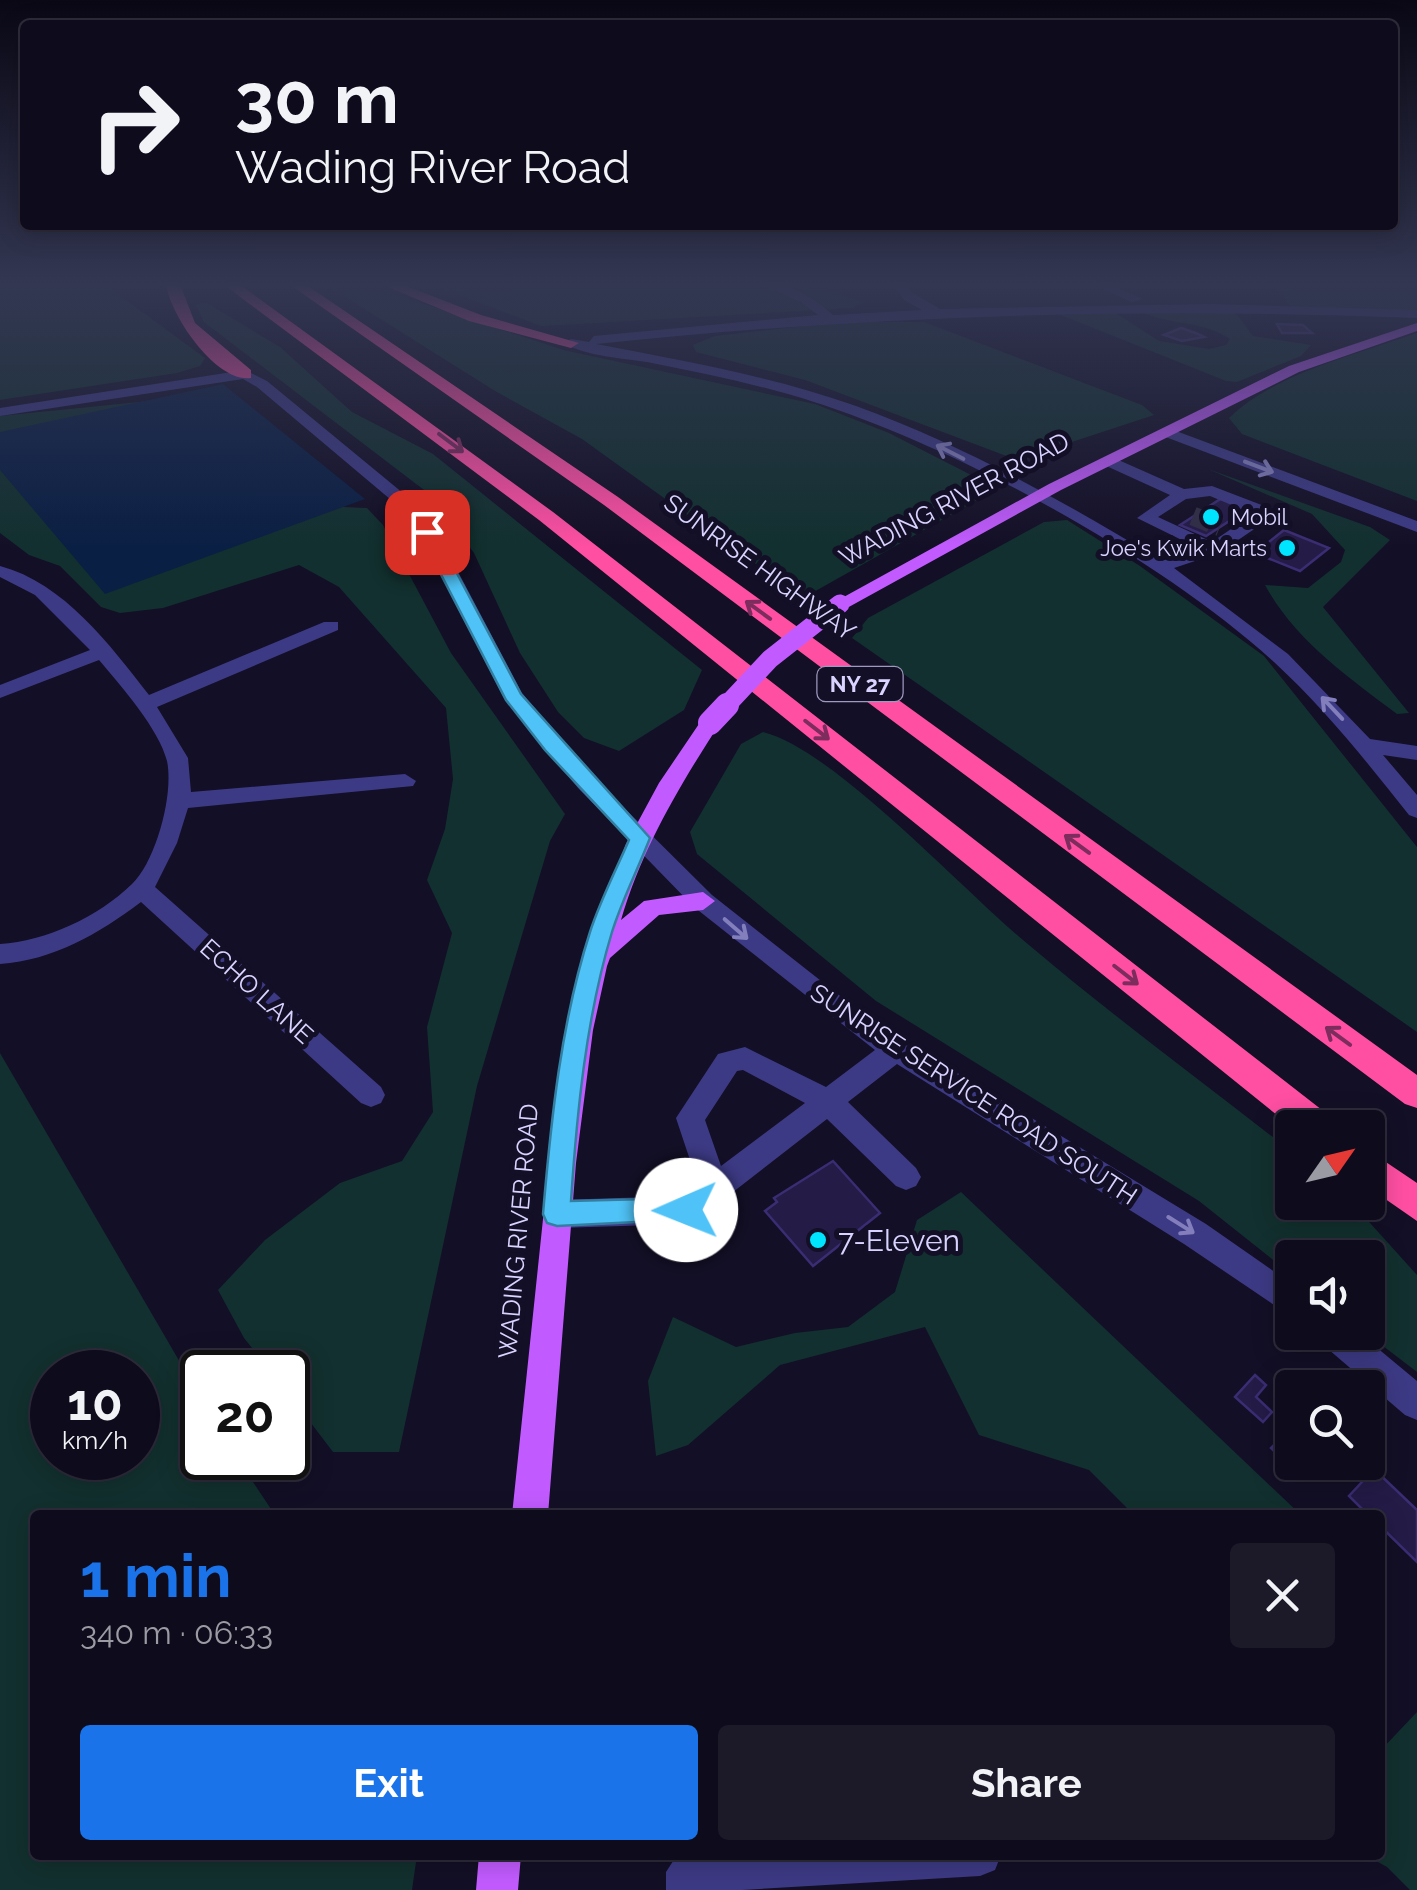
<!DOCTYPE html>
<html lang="en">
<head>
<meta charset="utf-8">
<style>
  :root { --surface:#0e0b1c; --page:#1c1929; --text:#f1f3f6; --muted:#9b9ba3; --line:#2e2b3b; --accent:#1a73e8 }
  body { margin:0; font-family:Raleway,sans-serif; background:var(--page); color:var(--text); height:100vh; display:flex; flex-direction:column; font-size:38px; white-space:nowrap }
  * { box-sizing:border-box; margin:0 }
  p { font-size:32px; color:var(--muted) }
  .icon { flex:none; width:55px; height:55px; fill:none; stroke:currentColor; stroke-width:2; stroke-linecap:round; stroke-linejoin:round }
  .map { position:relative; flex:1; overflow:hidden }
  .details { position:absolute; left:30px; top:1510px; width:1355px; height:350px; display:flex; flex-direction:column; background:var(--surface); border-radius:10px; box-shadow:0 5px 25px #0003,0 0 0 2px var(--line) }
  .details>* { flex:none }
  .guide { position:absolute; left:20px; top:20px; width:1378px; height:210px; border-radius:10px; box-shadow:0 5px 25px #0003,0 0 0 2px var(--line); background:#0e0b1c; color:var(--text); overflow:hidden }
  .needle { width:65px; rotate:56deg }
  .fabs { position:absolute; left:1275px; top:1110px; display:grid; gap:20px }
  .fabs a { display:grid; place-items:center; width:110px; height:110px; border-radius:10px; background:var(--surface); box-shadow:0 5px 25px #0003,0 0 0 2px var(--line); font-size:50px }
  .speed { position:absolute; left:30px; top:1350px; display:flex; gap:20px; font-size:50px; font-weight:700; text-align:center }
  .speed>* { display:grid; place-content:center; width:130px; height:130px; border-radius:50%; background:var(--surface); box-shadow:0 5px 25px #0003,0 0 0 2px var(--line); line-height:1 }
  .speed small { font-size:25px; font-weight:400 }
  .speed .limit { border:5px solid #111; border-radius:15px; background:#fff; color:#111 }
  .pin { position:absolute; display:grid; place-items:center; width:85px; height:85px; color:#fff; margin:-42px; border-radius:20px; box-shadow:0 5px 15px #0006 }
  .me { position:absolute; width:110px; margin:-55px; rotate:269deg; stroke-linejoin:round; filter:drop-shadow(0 0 8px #0008) }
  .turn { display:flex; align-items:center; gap:35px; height:210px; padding:0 50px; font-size:45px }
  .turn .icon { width:130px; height:130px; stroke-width:2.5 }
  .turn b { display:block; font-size:70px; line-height:85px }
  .round { display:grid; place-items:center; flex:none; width:105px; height:105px; border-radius:10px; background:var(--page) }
  .summary { display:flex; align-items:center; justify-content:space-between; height:170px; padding:0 50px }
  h1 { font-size:60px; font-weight:700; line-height:75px; color:var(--accent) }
  .button { display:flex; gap:20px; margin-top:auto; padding:20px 50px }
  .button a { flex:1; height:115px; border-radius:10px; background:var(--accent); color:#fff; font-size:40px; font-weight:700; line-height:115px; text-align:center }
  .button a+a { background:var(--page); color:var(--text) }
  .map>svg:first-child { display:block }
</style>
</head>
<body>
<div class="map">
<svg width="1417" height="1890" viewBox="0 0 1417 1890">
  <rect width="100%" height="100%" fill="#130f26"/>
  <path fill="#12302f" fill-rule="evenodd" d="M0,284h104l101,74 -5,8 -23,7 -177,27z
    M325,284h49l20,10 169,56 252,54 74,29 86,44 11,18 -174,98 -27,-8 -203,-146 -87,-48z
    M430,284h381l53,18 -11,6 -312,18z
    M1264,284h153v30l-125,-6 -15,-21z
    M205,302l75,45 72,65 81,42 269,216 -18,40 -65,41 -35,-13 -26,-26 -38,-59 -46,-100 -46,-60 -224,-171 -8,-17z
    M1138,310l88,1 11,4 16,21 58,9 -10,11 -64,26 -11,-1 -170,-68 58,-1 45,29 50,8 17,-4 4,-6c-29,-20 -63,-13 -92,-29z
    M842,322h82l218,83 12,10 -137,45 -212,-80 -109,-28 -3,-7 22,-9z
    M1417,333v168l-175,-67 -13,-16c46,-45 128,-63 188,-85z
    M208,395l111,111 48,2 16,17 68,128 114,161 -15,27 -73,245 -78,366h-66l-45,-59v-21h-17l-27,-34 -26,-48 47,-50 75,-57 62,-22 31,-49 -6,-85 25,-94 -25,-53 18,-51 8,-50 -7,-71 -107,-121 -40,-22 -136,43 -43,5 -19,-6 -41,-41 -31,-11 -29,-22v-117z
    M1208,469l162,58 20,13 -67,67 86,106 -12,1c-50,-38 -102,-74 -132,-129l43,3 33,-26 4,-12 -33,-36z
    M1067,520l73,46 124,90 153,191v185l-565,-394 16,-20 176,-96z
    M763,732c71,17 203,162 266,213 85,72 175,138 263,207v50l60,1 65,72v97l-51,-39 2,-75h-76v17l-93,-74 -323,-200 -179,-147 -7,-22 51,-88z
    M0,1053l202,347v58h35l38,57h-240v340h382l-5,35h-412zM52,1372h86v86h-86z
    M961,1192l340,323h-167l-45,-45 -110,-35 -54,-108 -145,38 -92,80 -32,11 -8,-75 25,-64 63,30 59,-14 53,-6 47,-35 22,-72z
    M1417,1712v178h-7l-23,-23 -22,-12h15v-104z"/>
  <path fill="#0a1f44" d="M223,384l142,115 -260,95 -105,-124v-38z"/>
  <path fill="#241b47" stroke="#3b2d73" stroke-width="2.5" d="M1277,324l26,1 9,8h-30z
    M1181,328l17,6 6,3 -22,4 -18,-6z
    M1222,498l26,11 -42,27 -26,-11z
    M1284,530l45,18 -29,23 -45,-18z
    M833,1161l47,52 -67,53 -48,-55 12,-9 -3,-4z
    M1255,1375l11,10 -10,12 16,15 -9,10 -28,-25z
    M1287,1432l5,6v18l-6,7 -15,-15z
    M1374,1469l43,41v52l-37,-36v-11h-12l-19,-19z"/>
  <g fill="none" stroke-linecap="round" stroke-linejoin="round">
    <path stroke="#312d47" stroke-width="19" stroke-dasharray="19 9" stroke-linecap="butt" d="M1193,516l27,11"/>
    <path fill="#3d3a85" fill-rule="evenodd" d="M761,284c28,-2 51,13 72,31l89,-5 -18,-10 -11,-16h12l9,10 26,15 270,-5 207,6v8c-275,-11 -547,-3 -821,26 88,17 176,32 260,62 107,39 209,96 306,155l36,-13 -61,-30 33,-23 -68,-31v-6h12l70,31 28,-3 60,23v8l-53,36 -45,15 114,86 82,85 47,7v14l-34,-5 34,40v23l-8,-3c-42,-53 -85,-107 -135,-153 -114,-104 -313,-213 -460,-260 -53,-17 -107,-28 -162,-39 -26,-5 -66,-6 -88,-20l7,-4 18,3 5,-6 224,-21 -17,-13zM1210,496l43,18 -41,28 -54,-25 28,-18z
      M1092,284h16l35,15 -11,3z
      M245,370l22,11 148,122 30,44 77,146 72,85 118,117 160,126 334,203 86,60v33l-108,-73 -287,-180 -49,38 68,66 5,9 -5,9 -10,4 -10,-4 -69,-67 -130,101 -11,4 -129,4 -11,-4 -4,-10 4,-10 11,-4 124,-4 17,-12 -22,-66 42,-64 27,-7 81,40 49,-37 -181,-143 -116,-119 -75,-92 -76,-149 -24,-37 -146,-123 -14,-8 -243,37v-8zM743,1070l62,33 -84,63 -16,-46 32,-49z
      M1168,428l249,93v11l-254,-96 -3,-3z
      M0,566c64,17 110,79 149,129l175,-73h14v8l-181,77 31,51 3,34 214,-18 11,7 -3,5 -225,22 -11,35 -22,44 226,200 4,8 -4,8 -10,4 -10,-4 -220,-201c-43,32 -87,58 -141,62v-20c46,-3 98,-27 132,-60 24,-23 42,-90 35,-123 -8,-32 -46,-75 -68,-101l-99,38v-13l90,-35 -55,-55 -35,-18z
      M1316,1332h42l59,49v39l-12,-5 -84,-72z
      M677,1855h324l-6,15 -15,6 -238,14h-76v-18z"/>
    <path fill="#c25bff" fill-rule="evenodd" d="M1417,323v8l-118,41 -238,118 -214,118h-14l-2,-4 218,-120 240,-118z
      M710,716l10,7c-40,62 -78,125 -99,197l23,-19 59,-9 12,9 -12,9 -44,5 -49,43 -3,8 -14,64 -17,133 -28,352h-36l44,-420 28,-141 42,-110 33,-61 44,-65z
      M479,1855h42l-3,35h-42z"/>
    <path fill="#ff4fa3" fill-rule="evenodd" d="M166,284h14l15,39 56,47v8c-35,5 -81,-63 -85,-94z
      M223,284h16l314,228 778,605 5,11h-43l-754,-608z
      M289,284h16l313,213 799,578v33l-12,-4 -801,-599z
      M381,284h20l80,31 98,28 -8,5 -102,-27z
      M1368,1150l49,33v38l-49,-34z"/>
    <path stroke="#c25bff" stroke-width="19" d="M725,707l45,-48 70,-55"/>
    <path stroke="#c25bff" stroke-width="24" d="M710,723l17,-18"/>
  </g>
  <defs><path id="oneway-shaft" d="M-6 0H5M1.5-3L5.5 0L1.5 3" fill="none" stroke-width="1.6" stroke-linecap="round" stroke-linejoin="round" transform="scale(2.5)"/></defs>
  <g stroke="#7d2c5e">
    <use href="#oneway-shaft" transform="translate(451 443) rotate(37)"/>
    <use href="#oneway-shaft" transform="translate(758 610) rotate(-144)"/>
    <use href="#oneway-shaft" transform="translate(817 730) rotate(38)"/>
    <use href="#oneway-shaft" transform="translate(1077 844) rotate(-144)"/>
    <use href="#oneway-shaft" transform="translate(1126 975) rotate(38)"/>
    <use href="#oneway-shaft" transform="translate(1338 1036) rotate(-144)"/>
  </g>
  <g stroke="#837fbc">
    <use href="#oneway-shaft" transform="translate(950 452) rotate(-153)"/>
    <use href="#oneway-shaft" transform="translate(1259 467) rotate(21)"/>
    <use href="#oneway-shaft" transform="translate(1332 708) rotate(-133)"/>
    <use href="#oneway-shaft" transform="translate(736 929) rotate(41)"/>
    <use href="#oneway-shaft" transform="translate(1181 1225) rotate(32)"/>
  </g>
  <linearGradient id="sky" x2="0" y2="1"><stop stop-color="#0a0815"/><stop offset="0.52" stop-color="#333752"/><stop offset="1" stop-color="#333752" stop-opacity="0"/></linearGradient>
  <rect width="1417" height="548" fill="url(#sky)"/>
  <path fill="#4fc3f7" stroke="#337fa1" stroke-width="2.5" d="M422,529l13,3 86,162 129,144c-12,31 -28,62 -38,94 -26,86 -35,180 -41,269l115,-3 10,3 4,9 -4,9 -139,7 -10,-3 -4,-9c8,-94 18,-192 47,-282 10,-31 26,-62 39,-92l-84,-90 -39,-50 -87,-168z"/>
  <g fill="#00e5ff" stroke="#130f26" stroke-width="4">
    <circle cx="1211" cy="517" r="10"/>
    <circle cx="1287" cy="548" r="10"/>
    <circle cx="818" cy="1240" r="10"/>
  </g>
  <g text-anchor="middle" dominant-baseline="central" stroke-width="10" stroke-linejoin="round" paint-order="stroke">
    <g font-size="22" fill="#d9d4ff" stroke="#130f26" text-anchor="start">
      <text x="1231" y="517">Mobil</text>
      <text x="1267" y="548" text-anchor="end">Joe's Kwik Marts</text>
    </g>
    <rect fill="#130f26" stroke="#9e99be" stroke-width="2.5" x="817.5" y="667" width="85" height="34" rx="8"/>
    <g font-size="22" font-weight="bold" fill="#d9d4ff">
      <text x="860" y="684">NY 27</text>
    </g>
    <g font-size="25" fill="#d9d4ff" stroke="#130f26">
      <text transform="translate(954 499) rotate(-28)">WADING RIVER ROAD</text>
      <text transform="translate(760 567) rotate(36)">SUNRISE HIGHWAY</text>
      <text transform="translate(257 991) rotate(42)">ECHO LANE</text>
      <text transform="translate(974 1094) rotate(33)">SUNRISE SERVICE ROAD SOUTH</text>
      <text transform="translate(518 1231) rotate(-85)">WADING RIVER ROAD</text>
    </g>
    <g font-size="30" fill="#d9d4ff" stroke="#130f26" text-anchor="start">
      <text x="838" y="1240">7-Eleven</text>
    </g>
  </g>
</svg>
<div class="fabs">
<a><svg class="needle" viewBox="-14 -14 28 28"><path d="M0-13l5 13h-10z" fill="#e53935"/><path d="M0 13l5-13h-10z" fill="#9b9ba3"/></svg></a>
<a><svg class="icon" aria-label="sound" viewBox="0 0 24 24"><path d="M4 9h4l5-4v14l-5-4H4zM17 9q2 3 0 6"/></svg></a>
<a><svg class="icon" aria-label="search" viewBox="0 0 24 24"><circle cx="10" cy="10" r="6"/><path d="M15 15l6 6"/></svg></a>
</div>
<div class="speed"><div>10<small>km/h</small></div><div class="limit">20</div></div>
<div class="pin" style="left:427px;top:532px;background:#d93025"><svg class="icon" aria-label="arrive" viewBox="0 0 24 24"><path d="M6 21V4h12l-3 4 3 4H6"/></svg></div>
<svg class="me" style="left:686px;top:1210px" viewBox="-20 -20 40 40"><circle r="19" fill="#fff"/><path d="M0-13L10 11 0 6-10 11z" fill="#4fc3f7"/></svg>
<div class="guide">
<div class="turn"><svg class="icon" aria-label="right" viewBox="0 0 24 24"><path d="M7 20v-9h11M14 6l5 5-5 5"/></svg><div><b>30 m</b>Wading River Road</div></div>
</div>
<section class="details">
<div class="summary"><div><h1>1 min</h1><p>340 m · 06:33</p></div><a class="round"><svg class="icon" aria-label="close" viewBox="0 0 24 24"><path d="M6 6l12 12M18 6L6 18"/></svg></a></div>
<div class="button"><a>Exit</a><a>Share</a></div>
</section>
</div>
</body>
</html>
